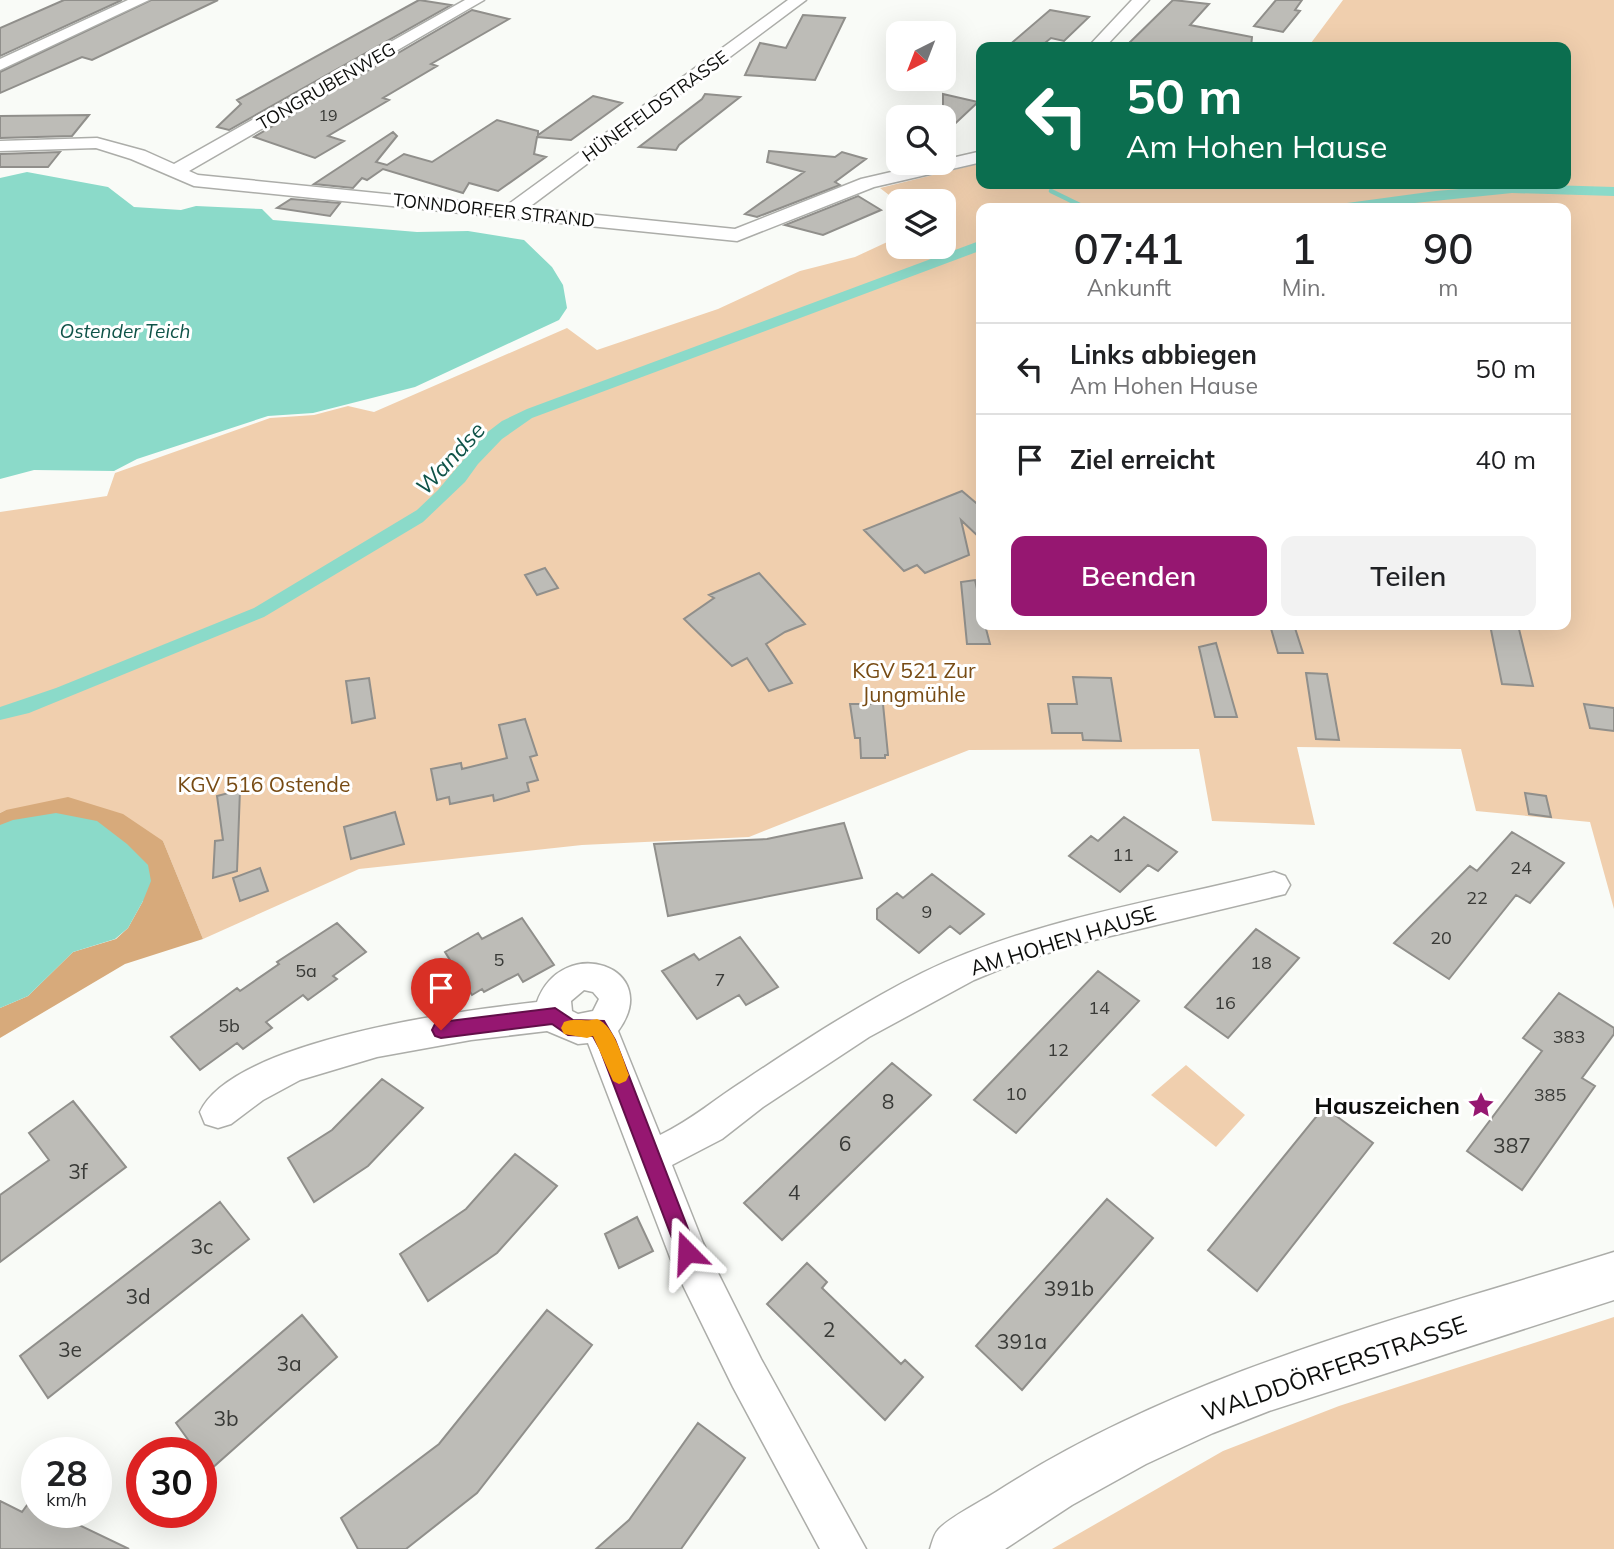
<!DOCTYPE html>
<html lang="de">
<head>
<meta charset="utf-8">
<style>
  :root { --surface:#fff; --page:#f2f2f2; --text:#202124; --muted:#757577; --line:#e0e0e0; --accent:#961771 }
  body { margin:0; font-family:Mulish,sans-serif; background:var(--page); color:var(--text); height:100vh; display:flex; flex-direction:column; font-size:26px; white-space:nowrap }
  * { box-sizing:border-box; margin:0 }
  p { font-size:23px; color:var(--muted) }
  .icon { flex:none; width:38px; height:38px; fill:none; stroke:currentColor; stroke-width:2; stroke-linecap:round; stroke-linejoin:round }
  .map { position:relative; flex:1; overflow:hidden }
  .details { position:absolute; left:976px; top:203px; width:595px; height:427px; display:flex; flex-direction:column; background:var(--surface); border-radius:14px; box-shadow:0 7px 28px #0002 }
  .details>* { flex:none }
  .top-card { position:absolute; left:976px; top:42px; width:595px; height:147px; border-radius:14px; box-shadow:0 7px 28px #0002; background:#0b6e4f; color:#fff; overflow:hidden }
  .needle { width:46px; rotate:222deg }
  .tools { position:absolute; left:886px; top:21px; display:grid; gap:14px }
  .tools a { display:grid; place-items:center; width:70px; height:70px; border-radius:14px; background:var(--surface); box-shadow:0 7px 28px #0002; font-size:35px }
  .speed { position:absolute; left:21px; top:1437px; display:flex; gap:14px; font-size:35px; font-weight:700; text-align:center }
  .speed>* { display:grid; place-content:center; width:91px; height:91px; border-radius:50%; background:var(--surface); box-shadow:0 7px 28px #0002; line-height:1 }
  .speed small { font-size:18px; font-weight:400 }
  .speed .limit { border:10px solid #d22; background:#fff; color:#111 }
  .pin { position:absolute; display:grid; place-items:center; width:60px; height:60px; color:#fff; margin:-72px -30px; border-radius:50% 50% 50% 0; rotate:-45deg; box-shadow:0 0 7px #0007 }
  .pin .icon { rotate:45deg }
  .me { position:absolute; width:77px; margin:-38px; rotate:339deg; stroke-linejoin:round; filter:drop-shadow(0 0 5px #0008) }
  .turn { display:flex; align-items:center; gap:24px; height:147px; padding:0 35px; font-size:32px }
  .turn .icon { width:91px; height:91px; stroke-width:2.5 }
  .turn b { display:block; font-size:49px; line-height:60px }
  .eta { display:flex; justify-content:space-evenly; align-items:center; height:119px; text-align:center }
  .eta b { font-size:42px; font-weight:600; line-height:49px }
  .cta { display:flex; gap:14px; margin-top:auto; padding:14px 35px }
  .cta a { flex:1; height:80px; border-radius:14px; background:var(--accent); color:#fff; font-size:28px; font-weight:600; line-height:80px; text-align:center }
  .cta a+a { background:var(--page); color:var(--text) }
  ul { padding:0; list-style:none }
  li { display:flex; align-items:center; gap:21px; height:91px; padding:0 35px; border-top:2px solid var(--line) }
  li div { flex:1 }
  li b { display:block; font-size:26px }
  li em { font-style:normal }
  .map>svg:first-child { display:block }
</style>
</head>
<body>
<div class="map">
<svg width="1614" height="1549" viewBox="0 0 1614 1549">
  <rect width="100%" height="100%" fill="#f9fbf7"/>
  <path fill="#f0cfae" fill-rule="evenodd" d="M1343,0h271v909l-24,-87 -114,-11 -15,-62 -164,-2 18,78 -103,-4 -13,-72 -230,1 -220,87 -167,8 -223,24 -156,70 -40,-98 -157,-31 -6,3v-301l107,-16 8,-23 155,-55 44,-3 34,-9 26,6 193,-84 30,22 121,-41 82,-38 55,-14 43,-20v10h45v-46l-45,1 -18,-14 98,-24 4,-1v21h584v-137h-258zM982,208h584v417h-584z
    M1186,1065l59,50 -29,32 -65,-52z
    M1614,1317v232h-562l171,-98 116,-45z"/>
  <path fill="#d7aa7b" d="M68,797l55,17 40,27 40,98 -78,25 -125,74v-30l28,-12 45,-44 43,-13 12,-11 15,-27 -143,-76v-12l6,-3z"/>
  <path fill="#8bdac9" d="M27,172l81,15 26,20 47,3 15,-4 66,3 11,11 144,12 51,-1 56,9 28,27 11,18 4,23 -8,12 -144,67 -102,26 -45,3 -131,43 -23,12 -80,-1 -34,9v-301z
    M1519,184l95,3v9l-102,-3 -146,15h-56l126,-17z
    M982,240v10l-450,168 -30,21 -24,25 -13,18 -42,40 -159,95 -235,96 -29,7v-13l56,-19 198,-80 163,-98 21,-20 47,-56 17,-13 25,-12z
    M56,813l41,8 30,23 21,21 3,16 -8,20 -15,27 -13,11 -42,13 -45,44 -28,12v-183l13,-5z"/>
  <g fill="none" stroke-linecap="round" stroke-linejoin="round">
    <path stroke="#8bdac9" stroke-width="4.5" d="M1051,191l35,17"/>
  </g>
  <path fill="#bdbcb7" stroke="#908f8b" stroke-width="2" d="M64,0h58l-122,56v-28z
    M151,0h67l-126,60 -10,-3 -82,36v-21z
    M419,0l32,5 -222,125 -12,-3 24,-23 -4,-4z
    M1173,0l36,4 -19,21 62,12 -1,10h-126z
    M1276,0h26l-7,10 5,1 -17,21 -29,-6z
    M472,10l37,9 -78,45 6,2 -54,32 6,2 -61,36 16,5 -29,17 -61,-21z
    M1050,10l39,7 -25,24 -13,-3 -11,9h-33z
    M803,15l42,3 -30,62 -70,-5 15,-32 26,5z
    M705,94l35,3 -61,48 -3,5 -37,-3 63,-48z
    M943,94l35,8 -35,33z
    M593,96l29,7 -51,37 -34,-3 -3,17 12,3 -48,34 -29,-8 -6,10 -80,-24 -16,11 -5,-2 -9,10 -39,-4 79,-52 4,4 -21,26 11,3 17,-11 28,8 65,-42 41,11v4z
    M89,115l-17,21 -72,2v-22z
    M769,151l66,6 7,-5 24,7 -31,23 5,3 -83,32 -12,-3 59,-42 -37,-10z
    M60,152l-12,15h-48v-13z
    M858,196l23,14 -58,25 -38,-10z
    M291,199l49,4 -10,13 -53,-8z
    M962,491l20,17v32l-21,-20 8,35 -44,18 -8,-8 -13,6 -40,-41z
    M545,568l13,20 -21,7 -12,-20z
    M759,573l46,51 -20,8 -19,12 26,39 -23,8 -22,-33 -15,8 -48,-47 30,-21 -5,-3z
    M975,580l7,31v14h3l5,19h-23l-6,-62z
    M1270,625h24l9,28h-25z
    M1490,625h28l15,61 -31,-2z
    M1216,643l21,74h-22l-16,-70z
    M1306,673l21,1 12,66 -23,-1z
    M1073,677l38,1 10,63 -38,-1 -1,-7h-30l-4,-29h29z
    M369,678l6,40 -23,5 -6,-42z
    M850,704h33l5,51h-3v3h-24l-1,-20h-5z
    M1584,704l30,4v23l-24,-3z
    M525,719l12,36 -7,2 8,23 -11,3 2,8 -35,10 -1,-6 -43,9 -1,-7 -12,3 -6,-31 30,-6 1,6 45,-11 -8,-33z
    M240,790l-3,81 -24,7 2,-37 8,-1 -6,-44z
    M1525,793l21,3 5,21 -22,-3z
    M395,812l9,32 -53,15 -7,-32z
    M1124,817l53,35 -19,19 -10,-6 -28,27 -51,-36 22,-20 7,5z
    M844,823l18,55 -194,38 -14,-72 113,-5z
    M1512,832l52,31 -34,40 -14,-8 -67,84 -55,-36 76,-77 7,5z
    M260,868l8,23 -28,10 -7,-23z
    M932,874l52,40 -24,20 -10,-8 -31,27 -42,-34v-10l20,-16 6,5z
    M522,918l32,47 -31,17 -5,-8 -34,18 -2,-3 -10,6 -27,-43 33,-19 4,6z
    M337,923l29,29 -33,24 4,3 -29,21 -5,-5 -37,27 6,6 -29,21 -6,-6 -37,27 -29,-33 66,-49 3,3 39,-27 -2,-2z
    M1256,929l43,29 -71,80 -43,-31z
    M740,937l38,50 -32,18 -7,-10 -42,24 -35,-48 32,-17 5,6z
    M1098,971l41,30 -123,132 -42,-33z
    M1559,993l55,35v6l-32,44 13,8 -73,104 -55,-39 75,-100 -19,-13z
    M892,1063l39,32 -149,145 -38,-37z
    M382,1079l41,29 -55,58 -54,36 -26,-44 44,-28z
    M73,1101l53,66 -126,95v-67l49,-35 -20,-27z
    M1324,1107l49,36 -116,148 -49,-41z
    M515,1154l42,32 -60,67 -69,48 -28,-47 66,-45z
    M1107,1199l46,39 -131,152 -46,-44z
    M220,1202l29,37 -201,159 -28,-42z
    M637,1217l16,34 -34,17 -14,-34z
    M807,1263l20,19 -5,6 79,76 4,-4 18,17 -38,43 -118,-116z
    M547,1310l45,35 -115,148 -71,56h-48l-17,-31 98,-74z
    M302,1315l35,42 -127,113 -9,-12v-6h-4l-21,-29z
    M698,1423l47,35 -64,91h-85l33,-29z
    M0,1501l22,11 8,-11 7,3v8h15l77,37h-129z"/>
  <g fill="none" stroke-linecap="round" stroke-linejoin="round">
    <defs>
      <path id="minor" d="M128,0h21l-149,70v-11z
        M465,0h19l-295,171 9,4 308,31 282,-206h18l-278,208 207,21 126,-50 69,-16h13v-3l39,-9v11l-108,25 -137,54 -543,-55 -63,-27 -35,-11 -96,3v-10l97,-3 48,13 29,13z
        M1132,0h17l-44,47h-17z
        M1274,872l11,4 5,9 -5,9 -208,50 -67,21 -36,15 -105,57 -106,70 -41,32 -50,26 31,78 58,116 105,190h-46l-87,-162 -60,-122 -85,-222 -10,1 -31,-13 -76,9 -94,17 -77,23 -37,20 -32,24 -13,4 -13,-4 -5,-12c33,-72 264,-102 337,-110 25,-70 128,-35 81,29l42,104c32,-15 56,-37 85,-55 57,-38 115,-76 177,-107 111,-54 233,-71 352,-101zM584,990l9,2 6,7 -6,12 -15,3 -6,-3 -1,-10z"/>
      <path id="tertiary" d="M1614,1252v48l-345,111 -56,22 -67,31 -74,41 -67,44h-75c2,-6 4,-15 8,-19 10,-12 44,-29 58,-38 187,-121 408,-174 618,-240z"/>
    </defs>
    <use href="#minor" stroke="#acada9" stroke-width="3"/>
    <use href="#tertiary" stroke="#acada9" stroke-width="3"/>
    <use href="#minor" fill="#fff" fill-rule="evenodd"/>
    <use href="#tertiary" fill="#fff" fill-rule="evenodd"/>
  </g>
  <path fill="#961771" stroke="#620f49" stroke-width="2" d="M555,1008l18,12 31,1 11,19 82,212 -3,7 -7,3 -7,-3 -80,-210 -7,-13 -25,-1 -16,-11 -111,14 -6,-2 -3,-6 3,-6 6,-2z"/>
  <path fill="#f59e0b" d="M597,1019c18,7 25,39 32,56l-3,6 -7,3 -6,-3 -20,-45 -6,2 -23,-4 -3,-6 3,-6c10,-4 22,0 33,-3z"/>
  <defs>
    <symbol id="sight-bare" viewBox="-9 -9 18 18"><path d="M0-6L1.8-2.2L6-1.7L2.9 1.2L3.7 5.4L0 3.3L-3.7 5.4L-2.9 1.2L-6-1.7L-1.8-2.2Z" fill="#961771" stroke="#fff" stroke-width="2.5" paint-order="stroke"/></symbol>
  </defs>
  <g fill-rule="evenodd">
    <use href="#sight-bare" x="1462" y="1086" width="38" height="38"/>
  </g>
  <g text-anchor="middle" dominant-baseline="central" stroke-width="6" stroke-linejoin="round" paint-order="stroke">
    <g font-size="16" fill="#393a37">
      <text x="328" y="115">19</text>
    </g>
    <g font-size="18" fill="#0d0e0c" stroke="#fff">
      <text transform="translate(326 86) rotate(-30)">TONGRUBENWEG</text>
      <text transform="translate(655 106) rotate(-36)">HÜNEFELDSTRASSE</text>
      <text transform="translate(494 210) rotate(6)">TONNDORFER STRAND</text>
    </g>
    <g font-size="18" fill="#393a37">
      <text x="1123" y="854">11</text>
      <text x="1521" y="867">24</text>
      <text x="1477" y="897">22</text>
      <text x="927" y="911">9</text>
      <text x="1441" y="937">20</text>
      <text x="499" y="959">5</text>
      <text x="1261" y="962">18</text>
      <text x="306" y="970">5a</text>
      <text x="720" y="979">7</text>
      <text x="1225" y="1002">16</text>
      <text x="1099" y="1007">14</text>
      <text x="229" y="1025">5b</text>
      <text x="1569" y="1036">383</text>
      <text x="1058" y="1049">12</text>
      <text x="1016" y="1093">10</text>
      <text x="1550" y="1094">385</text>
    </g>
    <g font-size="19" font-style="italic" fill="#0f5348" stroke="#fff">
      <text x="125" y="331">Ostender Teich</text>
    </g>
    <g font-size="21" fill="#774b14" stroke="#fff">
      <text x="914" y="670">KGV 521 Zur<tspan x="914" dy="24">Jungmühle</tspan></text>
      <text x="264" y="784">KGV 516 Ostende</text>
    </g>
    <g font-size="21" fill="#0d0e0c" stroke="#fff">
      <text transform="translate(1063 940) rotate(-17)">AM HOHEN HAUSE</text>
    </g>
    <g font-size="21" fill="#393a37">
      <text x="888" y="1101">8</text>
      <text x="845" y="1143">6</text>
      <text x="1512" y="1145">387</text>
      <text x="78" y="1171">3f</text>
      <text x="794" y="1192">4</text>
      <text x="202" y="1246">3c</text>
      <text x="1069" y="1288">391b</text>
      <text x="138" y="1296">3d</text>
      <text x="829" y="1329">2</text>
      <text x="1022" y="1341">391a</text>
      <text x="70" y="1349">3e</text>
      <text x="289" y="1363">3a</text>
      <text x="226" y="1418">3b</text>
    </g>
    <g font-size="23" font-style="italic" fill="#0f5348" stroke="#fff">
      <text transform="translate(450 458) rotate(-47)">Wandse</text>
    </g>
    <g font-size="24" font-weight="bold" fill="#0d0e0c" stroke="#fff" text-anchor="end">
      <text x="1460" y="1105">Hauszeichen</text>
    </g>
    <g font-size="24" fill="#0d0e0c" stroke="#fff">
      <text transform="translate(1334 1368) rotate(-19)">WALDDÖRFERSTRASSE</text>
    </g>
  </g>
</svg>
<div class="tools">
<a><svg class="needle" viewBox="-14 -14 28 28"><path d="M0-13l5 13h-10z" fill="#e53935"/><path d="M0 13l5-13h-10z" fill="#757577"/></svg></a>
<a><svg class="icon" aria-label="search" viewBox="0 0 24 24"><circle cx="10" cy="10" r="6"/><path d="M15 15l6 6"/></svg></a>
<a><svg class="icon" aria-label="layers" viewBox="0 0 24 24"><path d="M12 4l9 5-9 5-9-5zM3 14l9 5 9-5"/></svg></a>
</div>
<div class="speed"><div>28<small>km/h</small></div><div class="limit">30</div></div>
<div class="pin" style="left:441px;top:1030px;background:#d93025"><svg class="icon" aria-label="arrive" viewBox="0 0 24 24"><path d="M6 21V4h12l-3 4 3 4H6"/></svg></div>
<svg class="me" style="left:687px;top:1252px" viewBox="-20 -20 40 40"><path d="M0-17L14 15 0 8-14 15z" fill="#961771" stroke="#fff" stroke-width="4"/></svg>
<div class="top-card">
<div class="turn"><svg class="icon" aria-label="left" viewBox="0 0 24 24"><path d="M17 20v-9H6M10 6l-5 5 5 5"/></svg><div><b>50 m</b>Am Hohen Hause</div></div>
</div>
<section class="details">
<div class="eta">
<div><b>07:41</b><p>Ankunft</p></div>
<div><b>1</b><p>Min.</p></div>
<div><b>90</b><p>m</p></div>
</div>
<ul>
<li><svg class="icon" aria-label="left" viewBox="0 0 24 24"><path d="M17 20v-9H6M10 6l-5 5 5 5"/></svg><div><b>Links abbiegen</b><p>Am Hohen Hause</p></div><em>50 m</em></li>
<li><svg class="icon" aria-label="arrive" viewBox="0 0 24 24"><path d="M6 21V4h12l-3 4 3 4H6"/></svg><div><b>Ziel erreicht</b></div><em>40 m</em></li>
</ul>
<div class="cta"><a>Beenden</a><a>Teilen</a></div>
</section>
</div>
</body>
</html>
